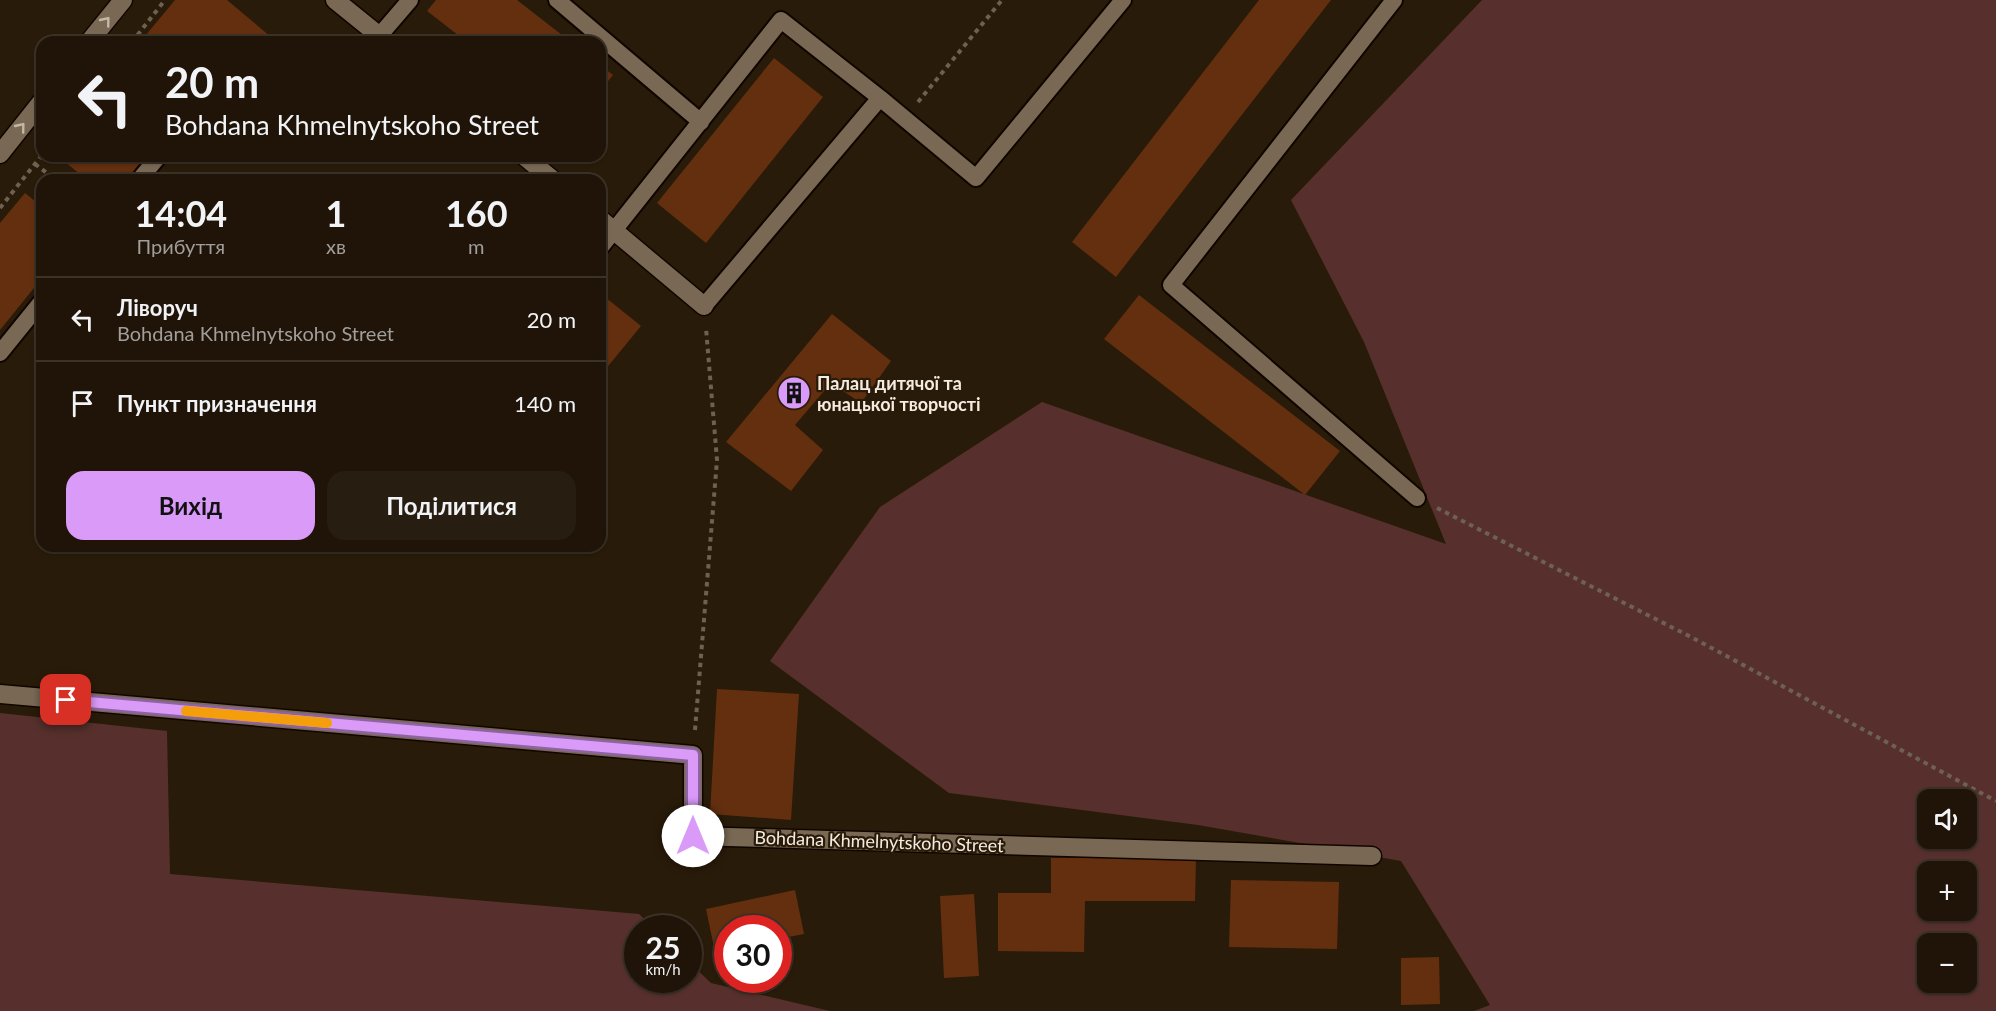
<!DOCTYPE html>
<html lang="uk">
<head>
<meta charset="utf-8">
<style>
  :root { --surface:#1f1407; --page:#271d11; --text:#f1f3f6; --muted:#a19e9b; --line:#3c3328; --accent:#d99af8 }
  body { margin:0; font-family:Lato,sans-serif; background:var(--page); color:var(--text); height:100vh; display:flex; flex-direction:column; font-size:22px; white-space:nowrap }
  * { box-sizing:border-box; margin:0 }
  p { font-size:20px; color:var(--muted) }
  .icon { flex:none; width:33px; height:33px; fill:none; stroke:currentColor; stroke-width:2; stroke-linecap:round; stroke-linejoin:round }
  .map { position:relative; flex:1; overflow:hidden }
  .details { position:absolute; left:36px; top:174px; width:570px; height:378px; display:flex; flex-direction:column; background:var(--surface); border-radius:18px; box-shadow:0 2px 4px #0004,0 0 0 2px var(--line) }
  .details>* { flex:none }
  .banner { position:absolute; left:36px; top:36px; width:570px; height:126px; border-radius:18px; box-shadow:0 2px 4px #0004,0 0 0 2px var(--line); background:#1f1407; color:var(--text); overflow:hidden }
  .tools { position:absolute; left:1917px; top:789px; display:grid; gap:12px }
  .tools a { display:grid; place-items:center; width:60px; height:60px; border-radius:12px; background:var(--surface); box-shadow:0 2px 4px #0004,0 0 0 2px var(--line); font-size:30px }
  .speed { position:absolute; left:624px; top:915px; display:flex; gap:12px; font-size:30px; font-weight:700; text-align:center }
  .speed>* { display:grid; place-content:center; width:78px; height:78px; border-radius:50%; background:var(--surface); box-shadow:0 2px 4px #0004,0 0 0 2px var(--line); line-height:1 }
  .speed small { font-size:15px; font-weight:400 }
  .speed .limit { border:9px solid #d22; background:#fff; color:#111 }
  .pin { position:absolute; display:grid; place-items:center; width:51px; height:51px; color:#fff; margin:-26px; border-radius:12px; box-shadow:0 3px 9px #0006 }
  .me { position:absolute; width:66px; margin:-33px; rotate:0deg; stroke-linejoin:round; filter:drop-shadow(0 0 4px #0008) }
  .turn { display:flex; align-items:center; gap:21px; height:126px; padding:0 30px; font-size:27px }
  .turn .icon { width:78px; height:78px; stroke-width:2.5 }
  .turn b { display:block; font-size:42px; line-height:51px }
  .eta { display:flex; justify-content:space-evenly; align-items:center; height:102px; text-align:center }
  .eta b { font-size:36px; font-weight:700; line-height:42px }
  .action { display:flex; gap:12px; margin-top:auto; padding:12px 30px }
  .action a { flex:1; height:69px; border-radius:18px; background:var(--accent); color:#111; font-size:24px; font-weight:700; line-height:69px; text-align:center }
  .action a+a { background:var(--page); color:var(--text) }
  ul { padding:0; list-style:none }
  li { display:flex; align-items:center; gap:18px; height:84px; padding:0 30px; border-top:2px solid var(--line) }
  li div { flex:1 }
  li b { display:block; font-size:22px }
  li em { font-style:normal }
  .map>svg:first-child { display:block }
</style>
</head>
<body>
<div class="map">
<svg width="1996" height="1011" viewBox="0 0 1996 1011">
  <rect width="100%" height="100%" fill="#291b09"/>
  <path fill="#57302d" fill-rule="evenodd" d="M1482,0h514v1011h-522l16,-6 -89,-144 -203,-36 -249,-32 -179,-132 110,-154 162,-105 404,142 -82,-202 -73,-142zM1928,800h38v38h-38zM1928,872h38v38h-38zM1928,944h38v38h-38z
    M0,713l167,18 3,143 469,40 15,14h-16v52h50l1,-18 22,21 119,28h-830z"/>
  <path fill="#632f0f" d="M175,0h52l50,42h-137z
    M436,0h81l54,42h-104l-40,-31z
    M1259,0h72l-215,277 -44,-35z
    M774,58l49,39 -117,146 -49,-40z
    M600,65l13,10 -13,16z
    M58,156h91l-20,24h-42z
    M25,193l17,14v71l-42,52v-107z
    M600,293l41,33 -41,50z
    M1139,295l201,156 -35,44 -201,-156z
    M832,314l59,47 -30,42 -30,-20 -36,42 28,25 -32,41 -65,-49z
    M717,689l82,5 -8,126 -81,-6z
    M1051,858h145l-1,43h-110l-1,51 -86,-1v-58h53z
    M1231,880l108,2 -2,67 -108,-2z
    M795,890l9,44 -26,5v-11h-50v21l-13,3 -9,-43z
    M974,894l5,82 -35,2 -4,-82z
    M1439,957l1,47 -39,1v-47z"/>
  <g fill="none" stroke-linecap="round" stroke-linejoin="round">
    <defs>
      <path id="service" d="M557,0l144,122
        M1394,0l-223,285 246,213
        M374,42l36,-42
        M139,180l20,-24
        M600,248l181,-228 99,78
        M704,306l176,-208 96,80 147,-178
        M0,353l42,-52"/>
      <path id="minor" d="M335,0l52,42
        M524,156l29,24
        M600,219l104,87
        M0,694l693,61v81l679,20"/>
      <path id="tertiary" d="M89,42l34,-42
        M0,154l42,-53"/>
    </defs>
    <use href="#service" stroke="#110500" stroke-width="20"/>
    <use href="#minor" stroke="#110500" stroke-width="21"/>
    <use href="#tertiary" stroke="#110500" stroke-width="21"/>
    <path stroke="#6e6151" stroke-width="4" stroke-dasharray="4.5 4.5" stroke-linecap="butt" d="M132,42l33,-42
      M918,102l84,-102
      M35,164l21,16
      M0,208l42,-53
      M1437,508l256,130 303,163
      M695,730l22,-270 -11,-132"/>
    <use href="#service" stroke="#796954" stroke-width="16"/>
    <use href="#minor" stroke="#796954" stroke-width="18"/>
    <use href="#tertiary" stroke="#796954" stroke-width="18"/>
  </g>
  <defs><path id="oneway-chevron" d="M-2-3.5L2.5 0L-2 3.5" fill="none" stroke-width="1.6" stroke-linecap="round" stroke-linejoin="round" transform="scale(1.5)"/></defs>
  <g stroke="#c3b7a7">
    <use href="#oneway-chevron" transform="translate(106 21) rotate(-51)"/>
    <use href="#oneway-chevron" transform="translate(21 127) rotate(-51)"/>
  </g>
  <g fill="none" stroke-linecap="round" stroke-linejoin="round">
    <defs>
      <path id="route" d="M66,700l627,55v81"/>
    </defs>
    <use href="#route" stroke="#8d64a1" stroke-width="15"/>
    <use href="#route" stroke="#d99af8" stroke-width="10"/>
    <path stroke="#f59e0b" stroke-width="10" d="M186,711l141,12"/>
  </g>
  <defs>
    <symbol id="building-disc" viewBox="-11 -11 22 22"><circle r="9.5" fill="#d99af8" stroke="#291b09"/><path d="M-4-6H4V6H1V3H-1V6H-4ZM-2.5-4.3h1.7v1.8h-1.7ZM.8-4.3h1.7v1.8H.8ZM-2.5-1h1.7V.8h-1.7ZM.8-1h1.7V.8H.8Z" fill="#111"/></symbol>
  </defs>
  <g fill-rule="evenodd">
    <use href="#building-disc" x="775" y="374" width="38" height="38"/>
  </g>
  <g text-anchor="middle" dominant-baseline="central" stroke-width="4.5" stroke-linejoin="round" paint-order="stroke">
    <g font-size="18" font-weight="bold" fill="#f5ebdf" stroke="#291b09" text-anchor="start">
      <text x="817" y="383">Палац дитячої та<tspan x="817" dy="21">юнацької творчості</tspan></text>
    </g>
    <g font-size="18" fill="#f5ebdf" stroke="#291b09">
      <text transform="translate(879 841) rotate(2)">Bohdana Khmelnytskoho Street</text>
    </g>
  </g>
</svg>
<div class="tools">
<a><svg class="icon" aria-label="sound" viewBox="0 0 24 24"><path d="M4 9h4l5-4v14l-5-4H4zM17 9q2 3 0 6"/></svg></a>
<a>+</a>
<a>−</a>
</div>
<div class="speed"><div>25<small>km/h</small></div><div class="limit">30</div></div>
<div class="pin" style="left:66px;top:700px;background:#d93025"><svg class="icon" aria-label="arrive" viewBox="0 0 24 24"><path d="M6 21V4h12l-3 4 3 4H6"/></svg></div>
<svg class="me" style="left:693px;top:836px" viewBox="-20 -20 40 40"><circle r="19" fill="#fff"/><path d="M0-13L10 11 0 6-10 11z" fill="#d99af8"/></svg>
<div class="banner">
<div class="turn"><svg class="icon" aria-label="left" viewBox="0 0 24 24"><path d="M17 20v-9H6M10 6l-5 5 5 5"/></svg><div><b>20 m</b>Bohdana Khmelnytskoho Street</div></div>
</div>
<section class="details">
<div class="eta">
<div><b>14:04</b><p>Прибуття</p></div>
<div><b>1</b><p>хв</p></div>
<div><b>160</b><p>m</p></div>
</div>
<ul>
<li><svg class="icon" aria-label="left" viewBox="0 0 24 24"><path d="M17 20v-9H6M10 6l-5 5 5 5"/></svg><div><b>Ліворуч</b><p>Bohdana Khmelnytskoho Street</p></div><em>20 m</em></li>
<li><svg class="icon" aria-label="arrive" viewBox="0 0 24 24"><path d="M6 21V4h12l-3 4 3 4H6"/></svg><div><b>Пункт призначення</b></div><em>140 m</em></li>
</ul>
<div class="action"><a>Вихід</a><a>Поділитися</a></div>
</section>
</div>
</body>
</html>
